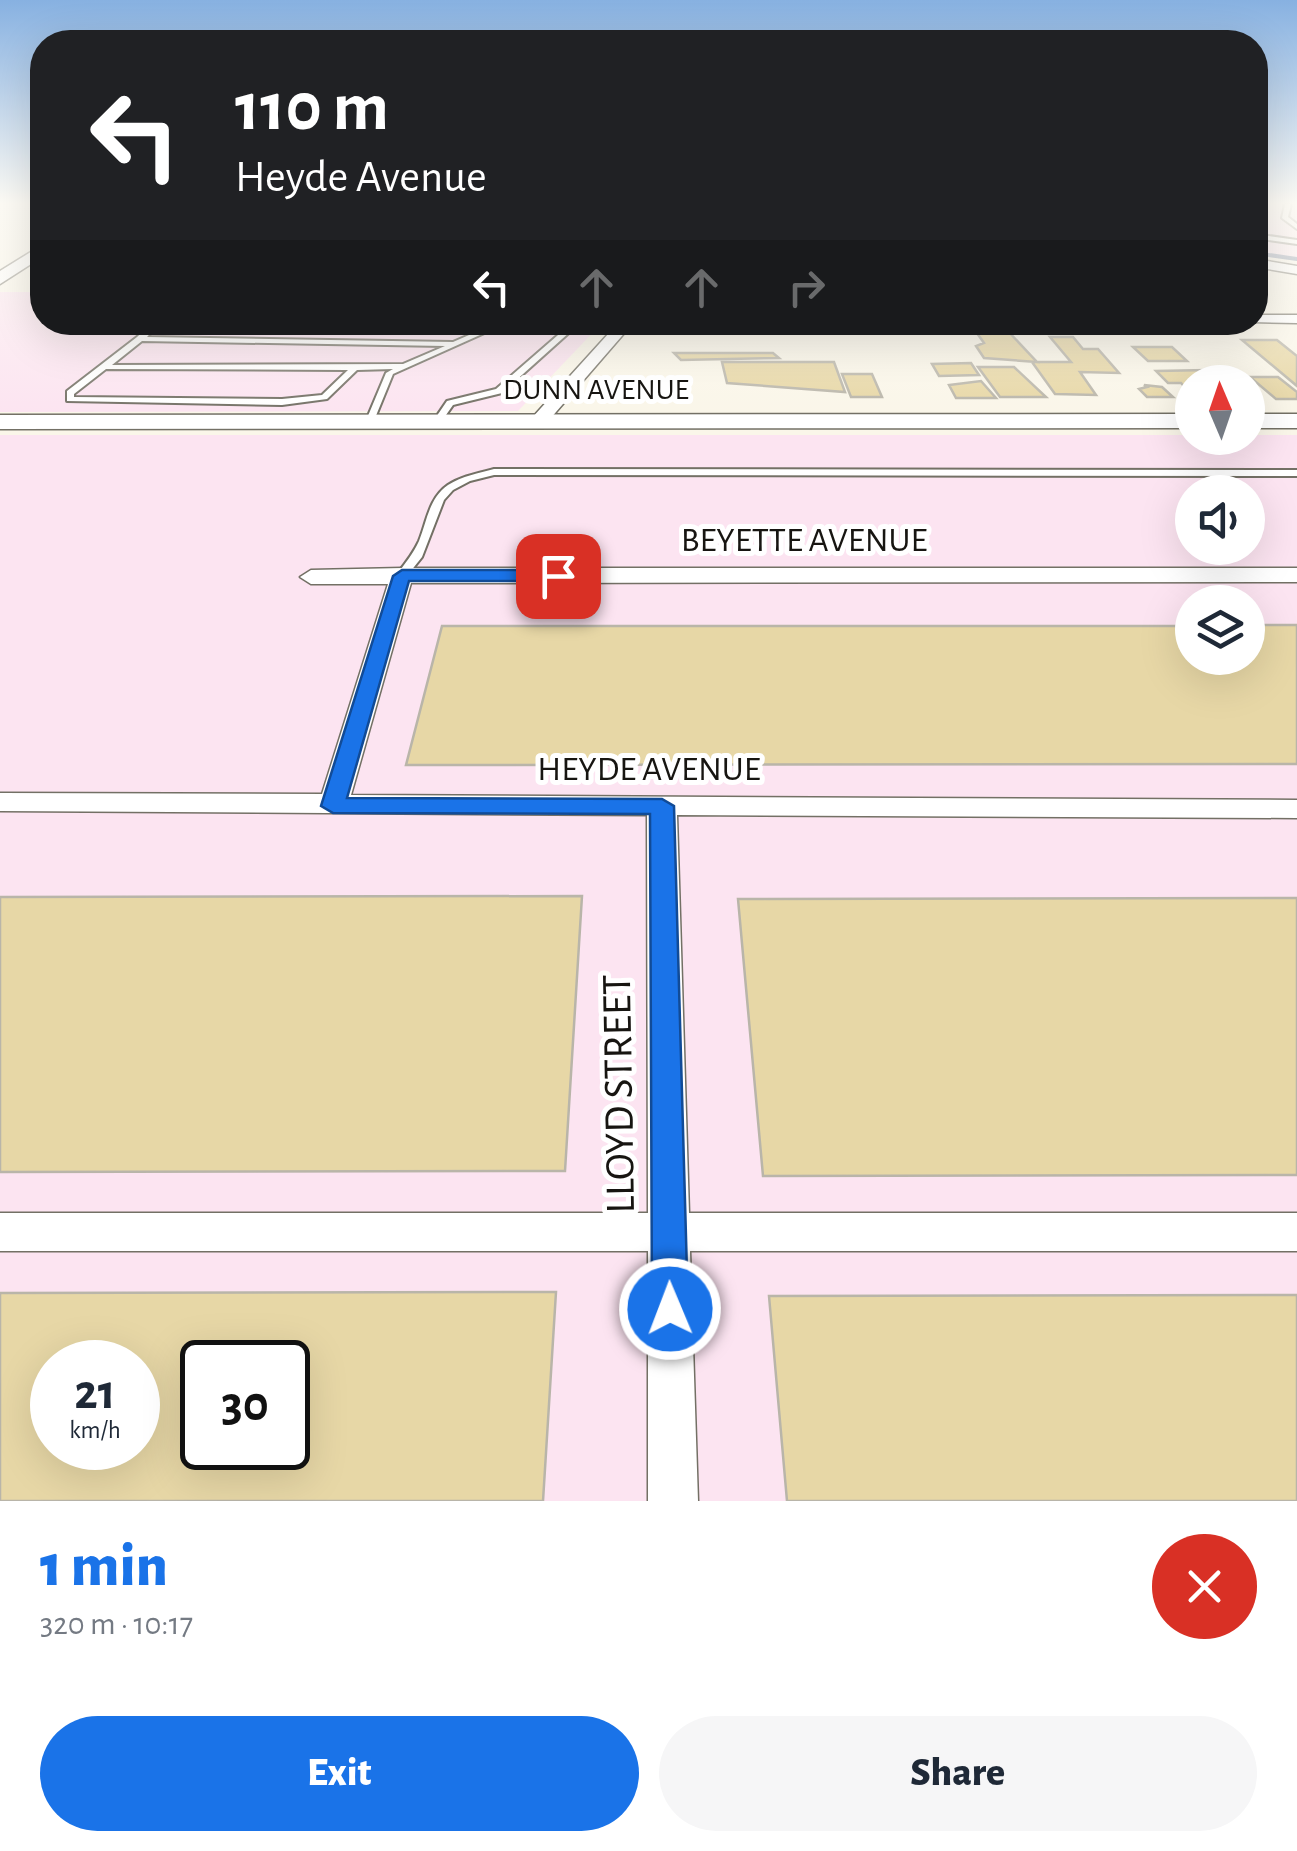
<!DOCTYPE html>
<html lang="en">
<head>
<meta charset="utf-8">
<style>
  :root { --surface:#fff; --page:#f6f6f7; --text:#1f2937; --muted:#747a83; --accent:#1a73e8 }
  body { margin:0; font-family:"Alegreya Sans",sans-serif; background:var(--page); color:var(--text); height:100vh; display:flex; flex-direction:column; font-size:38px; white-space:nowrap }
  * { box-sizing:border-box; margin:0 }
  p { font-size:32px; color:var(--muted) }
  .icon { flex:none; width:55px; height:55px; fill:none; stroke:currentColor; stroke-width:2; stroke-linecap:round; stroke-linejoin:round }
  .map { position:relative; height:1501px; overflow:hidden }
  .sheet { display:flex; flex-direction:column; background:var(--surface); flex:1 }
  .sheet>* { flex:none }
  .banner { position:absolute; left:30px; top:30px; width:1238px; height:305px; border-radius:40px; box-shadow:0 10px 40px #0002; background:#202124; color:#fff; overflow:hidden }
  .needle { width:65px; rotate:358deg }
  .tools { position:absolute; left:1175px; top:365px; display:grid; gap:20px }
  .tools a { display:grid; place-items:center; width:90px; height:90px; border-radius:50%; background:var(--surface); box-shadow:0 10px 40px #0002; font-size:50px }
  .speed { position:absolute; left:30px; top:1340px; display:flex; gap:20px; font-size:50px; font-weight:700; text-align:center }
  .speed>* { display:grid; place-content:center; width:130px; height:130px; border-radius:50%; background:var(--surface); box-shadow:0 10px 40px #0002; line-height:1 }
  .speed small { font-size:25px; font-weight:400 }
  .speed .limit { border:5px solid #111; border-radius:15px; background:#fff; color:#111 }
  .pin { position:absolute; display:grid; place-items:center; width:85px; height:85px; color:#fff; margin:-42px; border-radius:20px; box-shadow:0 5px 15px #0006 }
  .me { position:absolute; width:110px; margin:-55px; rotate:359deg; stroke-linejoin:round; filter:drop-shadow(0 0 8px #0008) }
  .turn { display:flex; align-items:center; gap:35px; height:210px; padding:0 40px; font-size:45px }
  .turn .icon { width:130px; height:130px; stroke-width:2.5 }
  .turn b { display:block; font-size:70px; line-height:85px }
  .lanes { display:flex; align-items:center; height:95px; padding:0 40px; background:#0003; justify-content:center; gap:50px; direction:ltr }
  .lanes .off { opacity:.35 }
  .round { display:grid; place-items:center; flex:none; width:105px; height:105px; border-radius:52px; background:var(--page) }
  .head { display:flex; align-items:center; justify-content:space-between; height:170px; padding:0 40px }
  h1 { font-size:60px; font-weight:800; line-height:75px; color:var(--accent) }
  .action { display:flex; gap:20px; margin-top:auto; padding:20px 40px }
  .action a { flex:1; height:115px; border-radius:60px; background:var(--accent); color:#fff; font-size:40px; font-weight:800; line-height:115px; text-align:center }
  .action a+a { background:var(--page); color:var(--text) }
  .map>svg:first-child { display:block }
</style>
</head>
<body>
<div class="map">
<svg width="1297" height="1501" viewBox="0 0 1297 1501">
  <rect width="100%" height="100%" fill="#faf6e9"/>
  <path fill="#fce4f1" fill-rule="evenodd" d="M1255,204h42v54l-42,-7z
    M0,292h42v30l560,1 -84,88 -518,1z
    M0,435h1297v1066h-1297zM1192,492h56v56h-56zM1192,602h56v56h-56zM52,1362h86v86h-86zM202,1362h86v86h-86z"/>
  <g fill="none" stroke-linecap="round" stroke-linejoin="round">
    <path stroke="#707f9b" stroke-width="4" d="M1255,253l42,6"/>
  </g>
  <path fill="#e7d7a6" stroke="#b9b5a9" stroke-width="2.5" fill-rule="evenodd" d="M974,329h32l31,33 -53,-4 -8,-12 8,-3z
    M1050,337h23l10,12h15l21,24 -39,-1 16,23 -41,-1 -23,-32h39z
    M1242,340h35l20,16v30z
    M1133,347h39l15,14h-39z
    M674,353h99l6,5 -98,2z
    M722,362h112l11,30 -118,-9z
    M971,363l8,12 -40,1 -7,-12z
    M978,367h36l32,30h-46z
    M1208,370l13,12h-29v13l-11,-12h-13l-12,-12z
    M842,374h30l10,23h-31z
    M1250,377h28l19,15v7h-21z
    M981,381l15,17h-40l-7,-13z
    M1144,385l18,2 11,10h-26l-8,-8 8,-2z
    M1248,625h49v139l-891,1 36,-139h750v32h56z
    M582,896l-17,275 -565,1v-275z
    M1297,898v277l-534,1 -25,-277z
    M556,1292l-13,209h-543v-208zM52,1362h86v86h-86zM202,1362h86v86h-86z
    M1297,1295v206h-510l-18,-205z"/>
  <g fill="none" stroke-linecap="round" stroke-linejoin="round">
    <defs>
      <path id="lane" d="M1285,204h6l-3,13 9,7v5l-15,-11z
        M1255,234l42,6v4l-42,-6z
        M153,322h8l-14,15 306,5 46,-20h10l-116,52 -20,49 -4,3 -4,-3 21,-50 7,-4 -36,1 -30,29 -45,6 -215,-4v-10l70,-54zM142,341l303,5 -42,18 -291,1zM106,369l242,1 -26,25 -40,4 -208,-2v-3z
        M573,322h8l-79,71 -49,12 -14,20h-6l-1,-2 15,-22 49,-12z
        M494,469l803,1v6l-803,-1 -24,6 -17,9 -9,10 -22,57 -16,20h-8l-2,-2c9,-11 17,-21 23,-34 8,-20 10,-43 29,-56 14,-9 31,-12 46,-16z"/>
      <path id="street" d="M1255,259l42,7v8l-42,-7z
        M1255,315h42v8l-45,-1z
        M619,322h15l-91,105h-12v-8z
        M402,568h895v14l-886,1 -60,212 946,5v18l-620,-3 12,398h608v38h-607l8,250h-50v-250h-648v-38h648l-1,-398 -647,-4v-18l322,1 66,-210h-77l-11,-7 11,-7z"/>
      <path id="secondary" d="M42,245v12l-42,27v-13z
        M1192,414v14l-1192,1v-14z
        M1248,414h49v14h-49z"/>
    </defs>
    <use href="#lane" stroke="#737065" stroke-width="4"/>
    <use href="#street" stroke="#737065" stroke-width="3"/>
    <use href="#secondary" stroke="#737065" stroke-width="3"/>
    <use href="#lane" fill="#fff" fill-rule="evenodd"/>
    <use href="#street" fill="#fff" fill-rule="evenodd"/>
    <use href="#secondary" fill="#fff" fill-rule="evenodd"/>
  </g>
  <linearGradient id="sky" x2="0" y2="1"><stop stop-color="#87b1e1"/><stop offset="0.49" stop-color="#fdfbf5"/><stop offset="1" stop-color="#fdfbf5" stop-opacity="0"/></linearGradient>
  <rect width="1297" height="414" fill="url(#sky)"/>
  <path fill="#1a73e8" stroke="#114b97" stroke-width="2.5" d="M402,570h156l9,6 -9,5h-149l-62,217 315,1 12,7 14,503 -5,12 -13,6 -13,-6 -5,-12 -2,-495 -317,-1 -12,-7 72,-230z"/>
  <g text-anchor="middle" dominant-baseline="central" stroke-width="10" stroke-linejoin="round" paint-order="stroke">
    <g font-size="30" fill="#171511" stroke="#fff">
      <text x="596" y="390">DUNN AVENUE</text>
    </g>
    <g font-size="35" fill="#171511" stroke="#fff">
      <text x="804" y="540">BEYETTE AVENUE</text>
      <text x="649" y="769">HEYDE AVENUE</text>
    </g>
    <g font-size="42" fill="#171511" stroke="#fff">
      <text transform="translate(619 1094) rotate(-91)">LLOYD STREET</text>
    </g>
  </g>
</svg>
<div class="tools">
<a><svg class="needle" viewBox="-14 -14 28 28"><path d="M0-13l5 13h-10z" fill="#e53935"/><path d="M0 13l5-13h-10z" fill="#747a83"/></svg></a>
<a><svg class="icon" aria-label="sound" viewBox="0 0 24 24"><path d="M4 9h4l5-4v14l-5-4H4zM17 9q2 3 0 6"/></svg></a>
<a><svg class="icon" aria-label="layers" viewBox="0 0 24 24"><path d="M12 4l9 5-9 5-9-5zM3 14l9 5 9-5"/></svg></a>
</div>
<div class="speed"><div>21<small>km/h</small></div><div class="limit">30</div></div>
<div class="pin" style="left:558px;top:576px;background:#d93025"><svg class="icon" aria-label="arrive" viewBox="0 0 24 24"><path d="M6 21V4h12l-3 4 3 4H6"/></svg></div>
<svg class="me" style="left:670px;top:1309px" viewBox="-20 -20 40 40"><circle r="17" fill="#1a73e8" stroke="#fff" stroke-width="3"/><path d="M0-11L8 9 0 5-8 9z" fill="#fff"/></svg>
<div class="banner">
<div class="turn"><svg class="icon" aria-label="left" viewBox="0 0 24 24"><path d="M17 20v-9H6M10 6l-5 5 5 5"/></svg><div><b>110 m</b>Heyde Avenue</div></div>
<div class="lanes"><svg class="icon" aria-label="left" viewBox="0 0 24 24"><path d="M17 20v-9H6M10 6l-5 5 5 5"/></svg><svg class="icon off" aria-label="ahead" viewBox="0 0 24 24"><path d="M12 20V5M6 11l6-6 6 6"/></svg><svg class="icon off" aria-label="ahead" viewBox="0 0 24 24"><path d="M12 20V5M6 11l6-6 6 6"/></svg><svg class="icon off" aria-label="right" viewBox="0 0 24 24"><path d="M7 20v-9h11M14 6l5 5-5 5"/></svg></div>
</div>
</div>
<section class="sheet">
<div class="head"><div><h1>1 min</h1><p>320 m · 10:17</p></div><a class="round" style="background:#d93025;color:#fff"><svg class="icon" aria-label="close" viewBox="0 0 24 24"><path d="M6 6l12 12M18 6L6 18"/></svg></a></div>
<div class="action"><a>Exit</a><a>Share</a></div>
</section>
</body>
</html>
